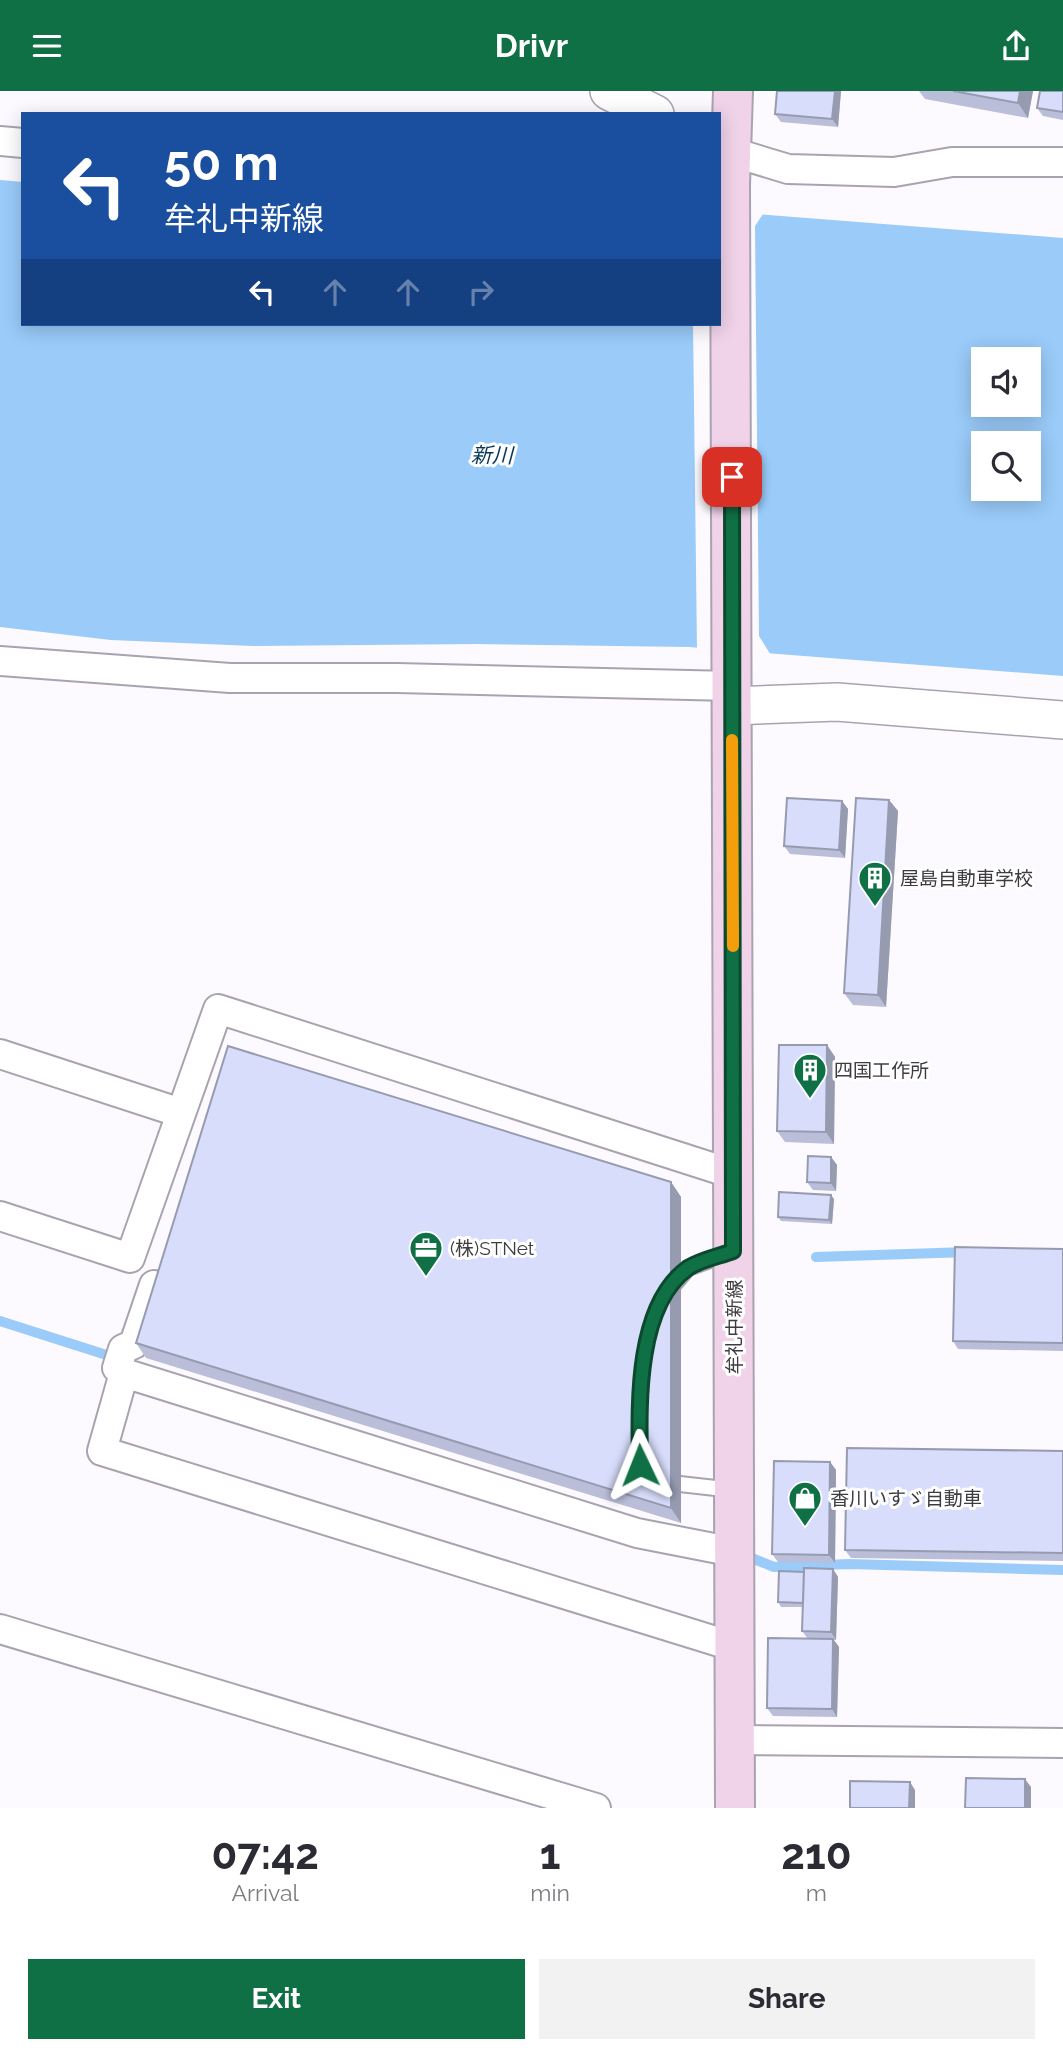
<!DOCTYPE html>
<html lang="en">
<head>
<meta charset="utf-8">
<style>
  :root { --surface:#fff; --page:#f2f2f3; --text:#2b2b33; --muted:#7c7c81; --accent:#107045 }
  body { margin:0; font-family:Raleway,"Noto Sans JP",sans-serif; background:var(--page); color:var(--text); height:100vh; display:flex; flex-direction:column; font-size:26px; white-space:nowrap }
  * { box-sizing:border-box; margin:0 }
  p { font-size:23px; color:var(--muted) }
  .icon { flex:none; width:38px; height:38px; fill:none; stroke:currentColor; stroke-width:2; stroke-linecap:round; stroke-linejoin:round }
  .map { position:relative; height:1717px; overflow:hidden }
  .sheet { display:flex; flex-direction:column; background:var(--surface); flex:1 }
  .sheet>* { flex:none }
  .top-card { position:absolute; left:21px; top:21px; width:700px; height:214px; border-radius:0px; box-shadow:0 4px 18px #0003; background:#1a4fa0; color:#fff; overflow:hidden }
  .tools { position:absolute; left:971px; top:256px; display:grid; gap:14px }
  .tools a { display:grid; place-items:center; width:70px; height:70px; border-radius:0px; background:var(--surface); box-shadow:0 4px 18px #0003; font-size:35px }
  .pin { position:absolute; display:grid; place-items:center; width:60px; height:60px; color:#fff; margin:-30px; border-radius:14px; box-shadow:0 4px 10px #0006 }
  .me { position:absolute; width:77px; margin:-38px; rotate:358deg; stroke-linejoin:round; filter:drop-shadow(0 0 5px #0008) }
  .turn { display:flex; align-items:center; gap:24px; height:147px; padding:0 28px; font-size:32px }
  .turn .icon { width:91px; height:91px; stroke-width:2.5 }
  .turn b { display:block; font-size:49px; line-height:60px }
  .lanes { display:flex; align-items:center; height:66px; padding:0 28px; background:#0003; justify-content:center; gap:35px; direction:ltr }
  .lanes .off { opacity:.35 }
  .eta { display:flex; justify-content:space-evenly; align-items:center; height:119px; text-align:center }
  .eta b { font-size:42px; font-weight:700; line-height:49px }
  .button { display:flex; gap:14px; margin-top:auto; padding:14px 28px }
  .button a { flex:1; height:80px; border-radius:0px; background:var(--accent); color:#fff; font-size:28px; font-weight:700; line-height:80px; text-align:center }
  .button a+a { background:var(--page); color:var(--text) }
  header { display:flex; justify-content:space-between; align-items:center; height:91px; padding:0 28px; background:var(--accent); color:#fff; font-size:32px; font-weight:700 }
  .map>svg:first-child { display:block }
</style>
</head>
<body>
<header><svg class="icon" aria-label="menu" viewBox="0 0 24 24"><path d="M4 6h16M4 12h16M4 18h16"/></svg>Drivr<svg class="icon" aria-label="share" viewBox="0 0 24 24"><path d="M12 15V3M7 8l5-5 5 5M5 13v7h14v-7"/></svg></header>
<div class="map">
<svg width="1063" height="1717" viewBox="0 0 1063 1717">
  <rect width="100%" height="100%" fill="#fcf9ff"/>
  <path fill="#9acbf9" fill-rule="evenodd" d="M0,89l23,2v142h696v-113l344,27v438l-374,-29 -213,-3 -223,2 -142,-6 -111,-13zM984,268h45v45h-45zM984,352h45v45h-45z"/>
  <path fill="#fcf9ff" d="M719,116l46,4 -10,15 4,410 13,21 -75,-6 -4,-327h26z"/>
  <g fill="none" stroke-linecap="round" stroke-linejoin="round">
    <path stroke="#9acbf9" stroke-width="10" d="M816,1166l152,-5
      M0,1230l119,38
      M744,1464l30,12 75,-3 214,6"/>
    <defs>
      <path id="service" d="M670,1198l18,-21 44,-16
        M664,1388l7,4 62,7"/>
      <path id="minor" d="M0,50l23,2
        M732,61l56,17 106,3 58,-10h111
        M0,570l230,17h167l335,8
        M0,963l181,59
        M0,1125l130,42 88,-249 515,165
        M124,1282l-7,-5 6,-19 11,-5 20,-59
        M734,1461l-97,-19 -513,-160 -22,78 633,196
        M0,1538l596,179
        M736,1649l327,3"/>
      <path id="tertiary" d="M609,0l46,23
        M732,615l105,-4 226,18"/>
      <path id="secondary" d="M733,0l-3,94 5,1623"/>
    </defs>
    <use href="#service" stroke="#a9a3b0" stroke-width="18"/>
    <use href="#minor" stroke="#a9a3b0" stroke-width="32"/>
    <use href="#tertiary" stroke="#a9a3b0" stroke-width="40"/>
    <use href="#secondary" stroke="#a9a3b0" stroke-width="42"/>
    <use href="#service" stroke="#fff" stroke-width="14"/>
    <use href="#minor" stroke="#fff" stroke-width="28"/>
    <use href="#tertiary" stroke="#fff" stroke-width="37"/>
    <use href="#secondary" stroke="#f0d2e9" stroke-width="38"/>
  </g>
  <path fill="#babed9" d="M841,0l-3,36 -57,-5 -6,-8z
    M919,0h114l-5,27 -103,-19z
    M1063,0v29l-20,-4 -6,-8z
    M889,709l9,11 -12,196 -33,-2 -9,-12z
    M842,710l6,8 -3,49 -55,-4 -6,-8z
    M827,954l8,12 -1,87 -49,-2 -8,-11z
    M831,1066l6,8 -1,26 -23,-1 -6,-8z
    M671,1091l10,15v326l-535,-165 -10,-15z
    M834,1108l-2,25 -51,-3 -3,-4z
    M1063,1158v102l-105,-2 -5,-8z
    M1063,1360v110l-212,-3 -6,-8z
    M830,1371l6,8 -1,93 -57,-1 -6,-8z
    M833,1478l5,8 -2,63h-2l5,7 -2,70 -64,-1 -6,-8 41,-69 -6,-8 1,-24h-22l-3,-5 26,-30z"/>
  <path fill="#979bb0" d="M835,0h6l-3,36 -6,-8z
    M1020,0h13l-5,27 -10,-15z
    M889,709l9,11 -12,196 -8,-12z
    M842,710l6,8 -3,49 -6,-8z
    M827,954l8,12 -1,87 -8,-12z
    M831,1066l6,8 -1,26 -5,-8z
    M671,1091l10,15v326l-10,-15z
    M831,1104l3,4 -2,25 -3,-4z
    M830,1371l6,8 -1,93 -6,-8z
    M833,1478l5,8 -2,63 -5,-8z
    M833,1548l6,8 -2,70 -5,-8z
    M1025,1688l6,8v21h-6z
    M910,1691l5,8v18h-6z"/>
  <path fill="#d8ddfc" stroke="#979bb0" stroke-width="2" d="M777,0h58l-3,28 -57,-5z
    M953,0h67l-2,12z
    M1040,0h23v21l-26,-4z
    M787,707l55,3 -3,49 -55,-4z
    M856,707l33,2 -11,195 -34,-2z
    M779,954h48l-1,87 -49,-1z
    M228,955l443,136v326l-535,-165z
    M808,1065l23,1v26l-24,-1z
    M779,1101l52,3 -2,25 -51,-3z
    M955,1156l108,2v94l-110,-2z
    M847,1357l216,3v102l-218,-3z
    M774,1370l56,1 -1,93 -57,-1z
    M804,1477l29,1 -2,63 -29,-1z
    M779,1480l25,1 -1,31 -25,-1z
    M768,1547l65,1 -1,70 -65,-1z
    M966,1687l59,1v29h-60z
    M850,1690l60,1 -1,26h-59z"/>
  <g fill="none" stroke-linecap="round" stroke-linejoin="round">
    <defs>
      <path id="route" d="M640,1374c-1,-58 -5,-159 48,-197 12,-8 32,-12 45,-17l-1,-774"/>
    </defs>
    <use href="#route" stroke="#0a492d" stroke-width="18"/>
    <use href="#route" stroke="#107045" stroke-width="12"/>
    <path stroke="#f59e0b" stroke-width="12" d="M732,649l1,206"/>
  </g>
  <defs>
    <symbol id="building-pin" viewBox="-11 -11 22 30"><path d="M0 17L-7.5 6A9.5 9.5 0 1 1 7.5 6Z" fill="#107045" stroke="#fff"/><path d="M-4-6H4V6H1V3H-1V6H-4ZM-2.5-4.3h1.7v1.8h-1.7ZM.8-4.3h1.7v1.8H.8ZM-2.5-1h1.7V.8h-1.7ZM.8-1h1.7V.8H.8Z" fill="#fff"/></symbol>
    <symbol id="office-pin" viewBox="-11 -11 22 30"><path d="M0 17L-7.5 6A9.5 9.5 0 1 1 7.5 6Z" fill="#107045" stroke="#fff"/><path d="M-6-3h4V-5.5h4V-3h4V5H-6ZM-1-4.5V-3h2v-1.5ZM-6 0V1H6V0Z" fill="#fff"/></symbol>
    <symbol id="shop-pin" viewBox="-11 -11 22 30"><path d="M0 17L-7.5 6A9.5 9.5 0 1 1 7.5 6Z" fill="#107045" stroke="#fff"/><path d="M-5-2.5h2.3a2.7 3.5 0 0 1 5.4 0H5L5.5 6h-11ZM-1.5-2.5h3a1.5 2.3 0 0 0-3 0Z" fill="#fff"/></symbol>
  </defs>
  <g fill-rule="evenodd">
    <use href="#building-pin" x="856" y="768" width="38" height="52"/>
    <use href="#building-pin" x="791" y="960" width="38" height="52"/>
    <use href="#office-pin" x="407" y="1138" width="38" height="52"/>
    <use href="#shop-pin" x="786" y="1388" width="38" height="52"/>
  </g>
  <g text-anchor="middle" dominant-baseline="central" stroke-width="6" stroke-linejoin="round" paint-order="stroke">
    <g font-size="19" fill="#3e3c41" stroke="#fff" text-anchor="start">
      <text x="900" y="787">屋島自動車学校</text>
      <text x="834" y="979">四国工作所</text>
      <text x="450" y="1157">(株)STNet</text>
      <text x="830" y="1407">香川いすゞ自動車</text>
    </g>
    <g font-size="19" fill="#3e3c41" stroke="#fff">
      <text transform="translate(734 1236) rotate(-90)">牟礼中新線</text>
    </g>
    <g font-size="21" font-style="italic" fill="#06375b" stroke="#fff">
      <text transform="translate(492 364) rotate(1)">新川</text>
    </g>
  </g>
</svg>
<div class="tools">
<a><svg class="icon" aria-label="sound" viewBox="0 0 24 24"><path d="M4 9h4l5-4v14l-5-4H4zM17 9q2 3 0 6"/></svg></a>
<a><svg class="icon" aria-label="search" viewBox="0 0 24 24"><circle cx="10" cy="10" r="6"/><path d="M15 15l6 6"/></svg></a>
</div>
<div class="pin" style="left:732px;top:386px;background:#d93025"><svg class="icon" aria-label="arrive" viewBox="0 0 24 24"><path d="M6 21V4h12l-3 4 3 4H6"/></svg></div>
<svg class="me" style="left:640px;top:1374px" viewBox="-20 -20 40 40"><path d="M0-17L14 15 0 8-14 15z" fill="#107045" stroke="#fff" stroke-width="4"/></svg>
<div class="top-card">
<div class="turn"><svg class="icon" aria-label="left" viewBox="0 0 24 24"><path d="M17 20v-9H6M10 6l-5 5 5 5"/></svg><div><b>50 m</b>牟礼中新線</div></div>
<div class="lanes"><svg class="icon" aria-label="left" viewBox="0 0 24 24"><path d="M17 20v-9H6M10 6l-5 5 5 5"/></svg><svg class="icon off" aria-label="ahead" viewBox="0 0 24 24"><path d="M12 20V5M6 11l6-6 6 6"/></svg><svg class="icon off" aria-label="ahead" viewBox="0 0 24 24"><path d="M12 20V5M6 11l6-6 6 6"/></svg><svg class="icon off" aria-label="right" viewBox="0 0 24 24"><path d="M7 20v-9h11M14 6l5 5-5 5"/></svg></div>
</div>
</div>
<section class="sheet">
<div class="eta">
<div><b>07:42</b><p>Arrival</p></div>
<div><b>1</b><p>min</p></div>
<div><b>210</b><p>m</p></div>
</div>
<div class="button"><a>Exit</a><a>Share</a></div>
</section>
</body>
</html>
